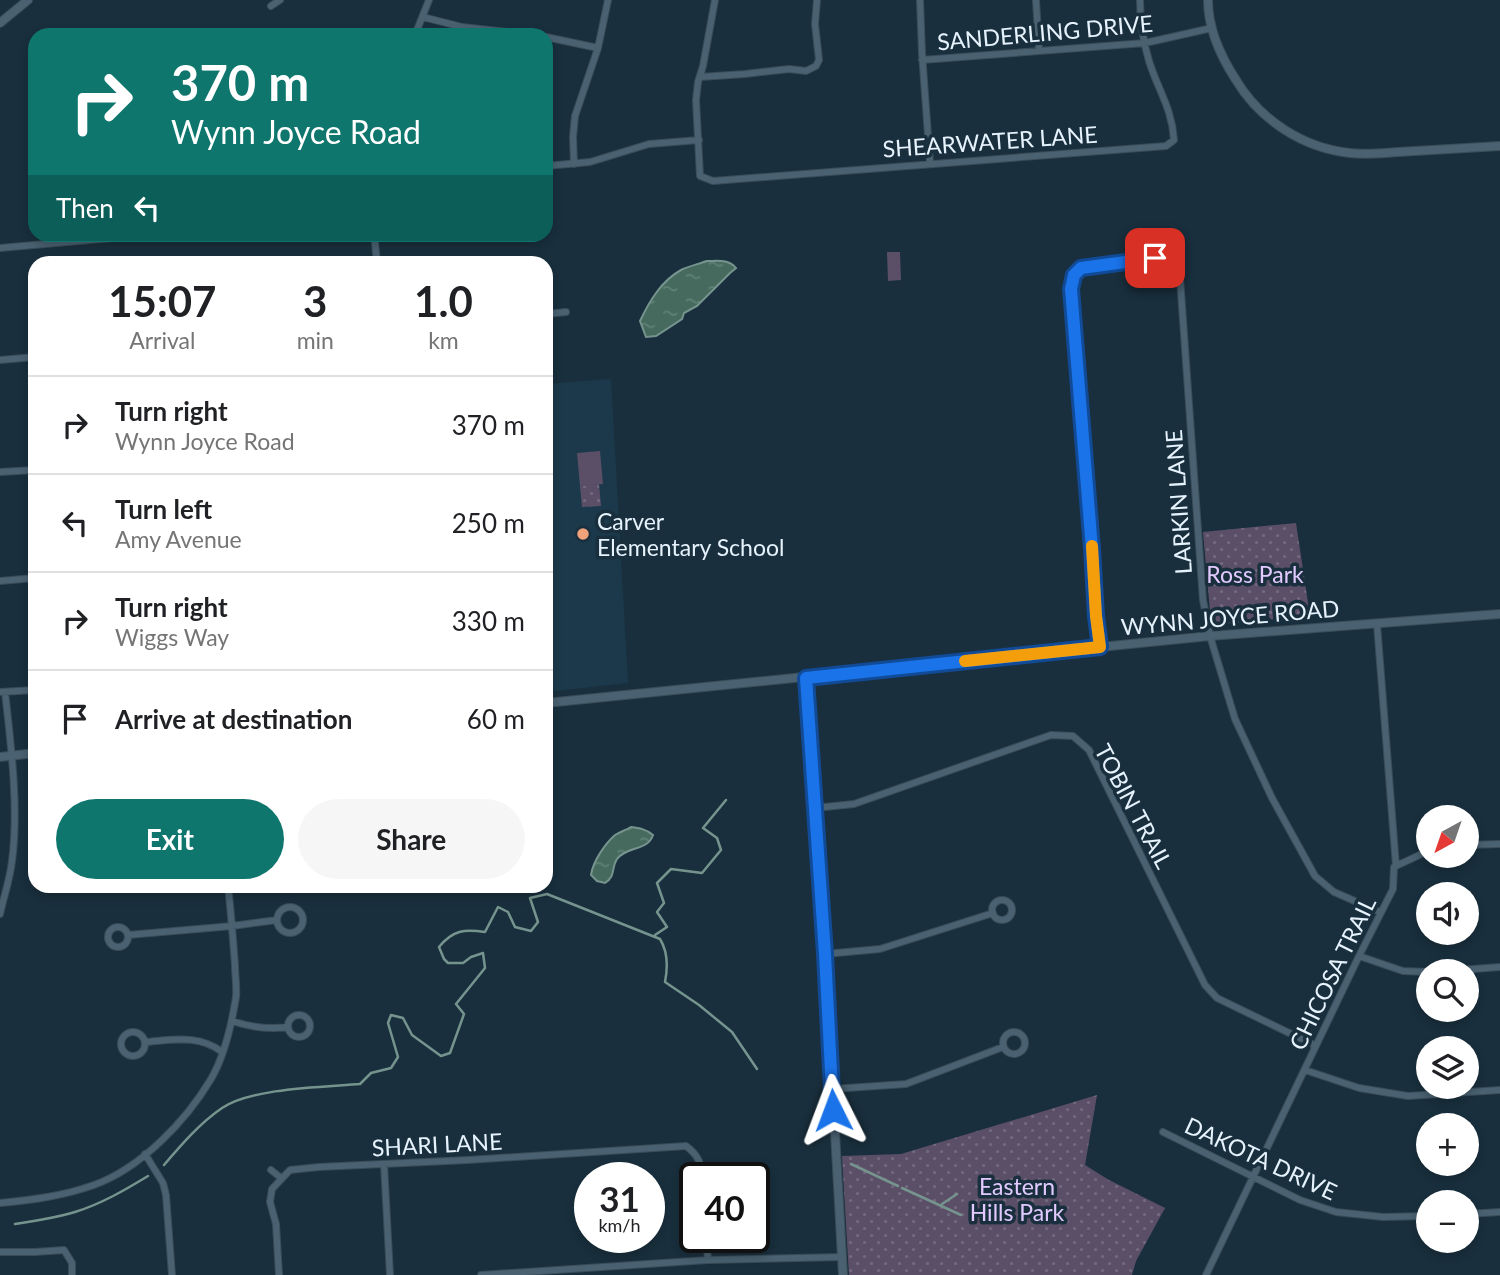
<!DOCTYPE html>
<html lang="en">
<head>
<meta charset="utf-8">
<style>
  :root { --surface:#fff; --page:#f6f6f6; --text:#202124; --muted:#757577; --line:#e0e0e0; --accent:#0f766e }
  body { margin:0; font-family:Lato,sans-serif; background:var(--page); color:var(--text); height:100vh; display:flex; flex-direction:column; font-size:26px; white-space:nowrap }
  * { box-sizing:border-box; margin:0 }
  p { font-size:23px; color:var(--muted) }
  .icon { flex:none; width:38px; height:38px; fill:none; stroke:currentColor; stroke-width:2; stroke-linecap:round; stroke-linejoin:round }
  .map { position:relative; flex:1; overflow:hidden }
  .panel { position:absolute; left:28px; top:256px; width:525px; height:637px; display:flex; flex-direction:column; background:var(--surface); border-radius:21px; box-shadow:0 4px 10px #0003 }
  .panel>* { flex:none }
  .hud { position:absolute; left:28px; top:28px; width:525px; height:214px; border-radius:21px; box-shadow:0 4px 10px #0003; background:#0f766e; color:#fff; overflow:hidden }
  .needle { width:46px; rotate:220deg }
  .controls { position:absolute; left:1416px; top:805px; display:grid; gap:14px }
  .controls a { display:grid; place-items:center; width:63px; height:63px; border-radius:50%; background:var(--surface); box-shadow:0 4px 10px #0003; font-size:35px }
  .speed { position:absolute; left:574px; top:1162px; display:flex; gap:14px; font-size:35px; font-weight:700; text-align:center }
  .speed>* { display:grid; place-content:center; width:91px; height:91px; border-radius:50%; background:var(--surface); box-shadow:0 4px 10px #0003; line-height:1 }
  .speed small { font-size:18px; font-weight:400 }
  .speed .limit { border:4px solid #111; border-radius:10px; background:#fff; color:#111 }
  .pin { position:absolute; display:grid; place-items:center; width:60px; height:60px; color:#fff; margin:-30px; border-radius:14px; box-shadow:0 4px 10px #0006 }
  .me { position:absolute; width:77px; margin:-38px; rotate:357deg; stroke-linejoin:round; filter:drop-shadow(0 0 5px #0008) }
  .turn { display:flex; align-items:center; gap:24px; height:147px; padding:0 28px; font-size:32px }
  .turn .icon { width:91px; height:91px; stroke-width:2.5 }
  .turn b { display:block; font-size:49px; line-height:60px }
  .then { display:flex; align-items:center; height:66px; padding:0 28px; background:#0003; gap:14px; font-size:26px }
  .eta { display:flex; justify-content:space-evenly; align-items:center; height:119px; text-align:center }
  .eta b { font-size:42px; font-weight:700; line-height:49px }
  .button { display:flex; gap:14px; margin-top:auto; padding:14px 28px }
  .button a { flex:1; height:80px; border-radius:42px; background:var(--accent); color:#fff; font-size:28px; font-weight:700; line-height:80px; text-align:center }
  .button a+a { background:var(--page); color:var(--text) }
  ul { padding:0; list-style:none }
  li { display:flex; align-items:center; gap:21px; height:98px; padding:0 28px; border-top:2px solid var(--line) }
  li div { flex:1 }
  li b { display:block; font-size:26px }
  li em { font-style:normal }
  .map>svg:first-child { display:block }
</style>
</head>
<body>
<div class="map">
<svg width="1500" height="1275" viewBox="0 0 1500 1275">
  <defs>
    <pattern id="green-dots" width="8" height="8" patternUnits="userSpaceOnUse" patternTransform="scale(1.75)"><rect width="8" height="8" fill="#5b4f68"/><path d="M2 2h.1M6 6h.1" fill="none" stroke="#73697e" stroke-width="1.8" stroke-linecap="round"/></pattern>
    <pattern id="water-ripples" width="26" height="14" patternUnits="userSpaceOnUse" patternTransform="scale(1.75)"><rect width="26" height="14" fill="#466b5e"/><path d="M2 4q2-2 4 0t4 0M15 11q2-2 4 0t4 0" fill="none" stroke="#618176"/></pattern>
  </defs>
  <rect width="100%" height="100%" fill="#192f3d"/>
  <path fill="#1b394b" d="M611,379l17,304 -82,9v-308z"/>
  <path fill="url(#green-dots)" d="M599,484l2,22 -19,1 -2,-21z
    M1296,523l14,93 -95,9 -4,-3 -8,-90z
    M1097,1095l-12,70 24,15 56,28 -29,53 -4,14h-283l-7,-119 59,-2z"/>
  <path fill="#5b4f68" d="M887,252h13l1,28 -13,1z
    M600,451l3,33 -23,2 -3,-33z"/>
  <path fill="url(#water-ripples)" stroke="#76948e" stroke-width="2" d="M707,261c11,0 22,-2 29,7l-6,5 -33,33 -13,7 -2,6 -26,17 -10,1 -6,-16c9,-19 21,-40 41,-51 8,-4 18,-6 26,-9z
    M631,827c8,1 15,2 22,8 -5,16 -26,11 -36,24 -6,9 -1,17 -12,24l-8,-2 -6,-6c2,-14 14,-31 24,-40 5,-3 11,-5 16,-8z"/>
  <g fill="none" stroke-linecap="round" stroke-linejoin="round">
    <path stroke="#76948e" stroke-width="2.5" d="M655,935l12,-8 -10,-15 7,-9 -7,-20 14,-14 31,4 19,-23 -4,-12 -14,-10 23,-28
      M851,1164l47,22
      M164,1165c17,-20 36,-42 58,-57 29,-20 102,-21 138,-24l11,-11 20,-5 7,-11 -10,-34 3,-8 12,3 9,17 29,21 9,-3 14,-39 -8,-10 29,-36 -2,-15 -12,4 -8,6h-15l-4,-4 -5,-12c14,-17 25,-18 46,-15l13,-25 10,5 7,15 16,4 7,-9 -8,-24 17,-4 113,45c8,13 8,28 5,43l34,23 33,27 25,37
      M902,1188l59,27
      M942,1204l15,-10
      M15,1224c20,-3 40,-6 60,-12 26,-8 50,-22 73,-36"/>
    <defs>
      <path id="minor" d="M715,0l-12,66 -5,16 -2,18 4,76 13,5 453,-35 8,-6c-2,-32 -16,-50 -25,-79 -6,-20 -9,-40 -9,-61
        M920,0l2,53 8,110
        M1036,0l3,51
        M271,6l9,-6
        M423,17l39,10 73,8
        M415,35l14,-35
        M546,37l52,11
        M922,60l223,-17 67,-15
        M700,77l45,-3 44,-5 17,2 10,-5 3,-6 -4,-36 2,-24
        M574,164l-1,-27 2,-21 23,-68 10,-48
        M546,166l44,-4 59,-18 50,-4
        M374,234l3,28
        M0,248l157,-14
        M546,314l20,-2
        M0,360l35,-3
        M0,472l35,-2
        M0,581l35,-3
        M1100,647l-4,-31 -4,-67 -21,-260 3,-14 7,-7c18,-3 77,-15 91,-5 4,4 6,10 8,15l23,322 7,36 25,83 37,79 43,78 19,16 46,20
        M0,692l35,-2
        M815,808l39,-4 197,-69 22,1 16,14 116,235 12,13 99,48
        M1466,845l34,-1
        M1396,866l32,-15
        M992 910a10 10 0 1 1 20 0a10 10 0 1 1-20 0Z
        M277 920a13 13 0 1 1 26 0a13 13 0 1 1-26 0Z
        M0,914c4,-18 10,-35 12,-53 7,-53 -1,-116 -7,-169
        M108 937a10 10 0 1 1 20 0a10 10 0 1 1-20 0Z
        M128,935l104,-9 45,-6
        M825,954l55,-5 113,-36
        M1359,956l44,15 25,1
        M1447,971l53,-4
        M288 1026a11 11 0 1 1 22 0a11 11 0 1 1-22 0Z
        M232,1021c18,6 36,9 56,6
        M121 1044a12 12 0 1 1 24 0a12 12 0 1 1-24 0Z
        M1003 1043a11 11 0 1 1 22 0a11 11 0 1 1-22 0Z
        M145,1042c27,-2 54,-8 77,10
        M1305,1070l54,18 49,8 92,-6
        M832,1089l74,-5 97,-37
        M1163,1132l137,68 36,12 47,5 45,-1
        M145,1154l18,29 3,12 6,80
        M384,1164l6,111
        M271,1170l10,8
        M0,1203c32,-3 63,-7 94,-18 47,-17 92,-64 117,-106 13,-22 21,-57 25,-82 1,-10 -1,-21 -1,-32 -2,-26 -4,-53 -7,-79
        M1466,1214l34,-2
        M706,1237l2,23
        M0,1252h35l29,-2 8,13v12
        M279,1275l-3,-51 -6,-22 2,-13 18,-19 29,-3 149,-7 218,-14c11,8 16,17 16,32
        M481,1275l227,-15 134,-3
        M1206,1275l153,-319 34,-67 1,-22 2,-1 -19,-242"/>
      <path id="tertiary" d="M1208,0c0,29 13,57 28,80 24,40 67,68 114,73 15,2 32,0 48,-1 34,-2 68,-4 102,-6
        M0,23l28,-23
        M806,678l19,276 18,321
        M546,703l664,-67 290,-22
        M0,757l35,-4"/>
    </defs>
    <use href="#minor" stroke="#394c58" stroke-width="8"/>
    <use href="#tertiary" stroke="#394c58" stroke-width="10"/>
    <use href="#minor" stroke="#496171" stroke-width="6"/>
    <use href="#tertiary" stroke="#496171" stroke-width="8"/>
  </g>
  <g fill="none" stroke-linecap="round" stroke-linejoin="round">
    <defs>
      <path id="route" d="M833,1110l-8,-156 -19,-276 294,-31 -4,-31 -4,-67 -21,-260 3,-14 7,-7 74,-10"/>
    </defs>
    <use href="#route" stroke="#114b97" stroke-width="18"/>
    <use href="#route" stroke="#1a73e8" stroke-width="12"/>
    <path stroke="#f59e0b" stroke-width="12" d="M965,661l135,-14 -4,-31 -4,-70"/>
  </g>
  <circle fill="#f0a27a" stroke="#192f3d" stroke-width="2.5" cx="583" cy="534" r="7"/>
  <g text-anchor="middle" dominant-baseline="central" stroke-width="7" stroke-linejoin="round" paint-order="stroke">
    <g font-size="23" fill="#e6f3fd" stroke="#192f3d">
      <text transform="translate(1045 32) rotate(-5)">SANDERLING DRIVE</text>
      <text transform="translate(990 141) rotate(-4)">SHEARWATER LANE</text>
      <text transform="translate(1178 502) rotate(-94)">LARKIN LANE</text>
      <text transform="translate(1230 617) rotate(-5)">WYNN JOYCE ROAD</text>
      <text transform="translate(1134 806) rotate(62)">TOBIN TRAIL</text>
      <text transform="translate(1332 973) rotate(-64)">CHICOSA TRAIL</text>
      <text transform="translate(437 1144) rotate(-3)">SHARI LANE</text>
      <text transform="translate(1261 1158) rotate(25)">DAKOTA DRIVE</text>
    </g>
    <g font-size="23" fill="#e6f3fd" stroke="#192f3d" text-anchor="start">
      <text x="597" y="521">Carver<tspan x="597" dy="26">Elementary School</tspan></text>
    </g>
    <g font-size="23" fill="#e2caff" stroke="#192f3d">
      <text x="1255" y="574">Ross Park</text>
      <text x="1017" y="1186">Eastern<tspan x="1017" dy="26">Hills Park</tspan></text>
    </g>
  </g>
</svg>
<div class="controls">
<a><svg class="needle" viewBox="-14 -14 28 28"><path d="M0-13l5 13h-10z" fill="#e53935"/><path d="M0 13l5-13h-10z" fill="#757577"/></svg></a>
<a><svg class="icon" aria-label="sound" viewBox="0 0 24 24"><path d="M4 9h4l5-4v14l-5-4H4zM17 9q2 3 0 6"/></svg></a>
<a><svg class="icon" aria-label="search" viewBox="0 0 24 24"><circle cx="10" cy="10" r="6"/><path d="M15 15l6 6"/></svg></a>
<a><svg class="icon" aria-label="layers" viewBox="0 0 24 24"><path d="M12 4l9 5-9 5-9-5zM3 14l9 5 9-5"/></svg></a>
<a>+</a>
<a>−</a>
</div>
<div class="speed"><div>31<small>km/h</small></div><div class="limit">40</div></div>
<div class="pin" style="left:1155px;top:258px;background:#d93025"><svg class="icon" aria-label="arrive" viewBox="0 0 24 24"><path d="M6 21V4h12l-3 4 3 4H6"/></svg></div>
<svg class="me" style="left:833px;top:1110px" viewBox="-20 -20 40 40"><path d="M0-17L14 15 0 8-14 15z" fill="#1a73e8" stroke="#fff" stroke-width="4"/></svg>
<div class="hud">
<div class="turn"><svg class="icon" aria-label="right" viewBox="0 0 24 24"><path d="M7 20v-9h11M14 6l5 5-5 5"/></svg><div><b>370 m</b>Wynn Joyce Road</div></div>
<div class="then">Then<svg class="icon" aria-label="left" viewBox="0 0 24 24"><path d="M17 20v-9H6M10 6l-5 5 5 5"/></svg></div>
</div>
<section class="panel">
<div class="eta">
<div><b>15:07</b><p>Arrival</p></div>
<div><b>3</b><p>min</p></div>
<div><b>1.0</b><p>km</p></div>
</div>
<ul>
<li><svg class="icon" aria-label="right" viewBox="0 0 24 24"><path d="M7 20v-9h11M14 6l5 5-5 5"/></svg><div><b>Turn right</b><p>Wynn Joyce Road</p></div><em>370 m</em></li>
<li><svg class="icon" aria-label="left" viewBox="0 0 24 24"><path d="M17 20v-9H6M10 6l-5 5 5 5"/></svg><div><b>Turn left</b><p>Amy Avenue</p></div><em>250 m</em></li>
<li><svg class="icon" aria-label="right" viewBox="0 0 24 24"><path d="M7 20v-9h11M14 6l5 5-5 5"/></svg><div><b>Turn right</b><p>Wiggs Way</p></div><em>330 m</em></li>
<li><svg class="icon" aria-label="arrive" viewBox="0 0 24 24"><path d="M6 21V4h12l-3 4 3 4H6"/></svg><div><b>Arrive at destination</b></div><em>60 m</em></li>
</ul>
<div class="button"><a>Exit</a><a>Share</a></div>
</section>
</div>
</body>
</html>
